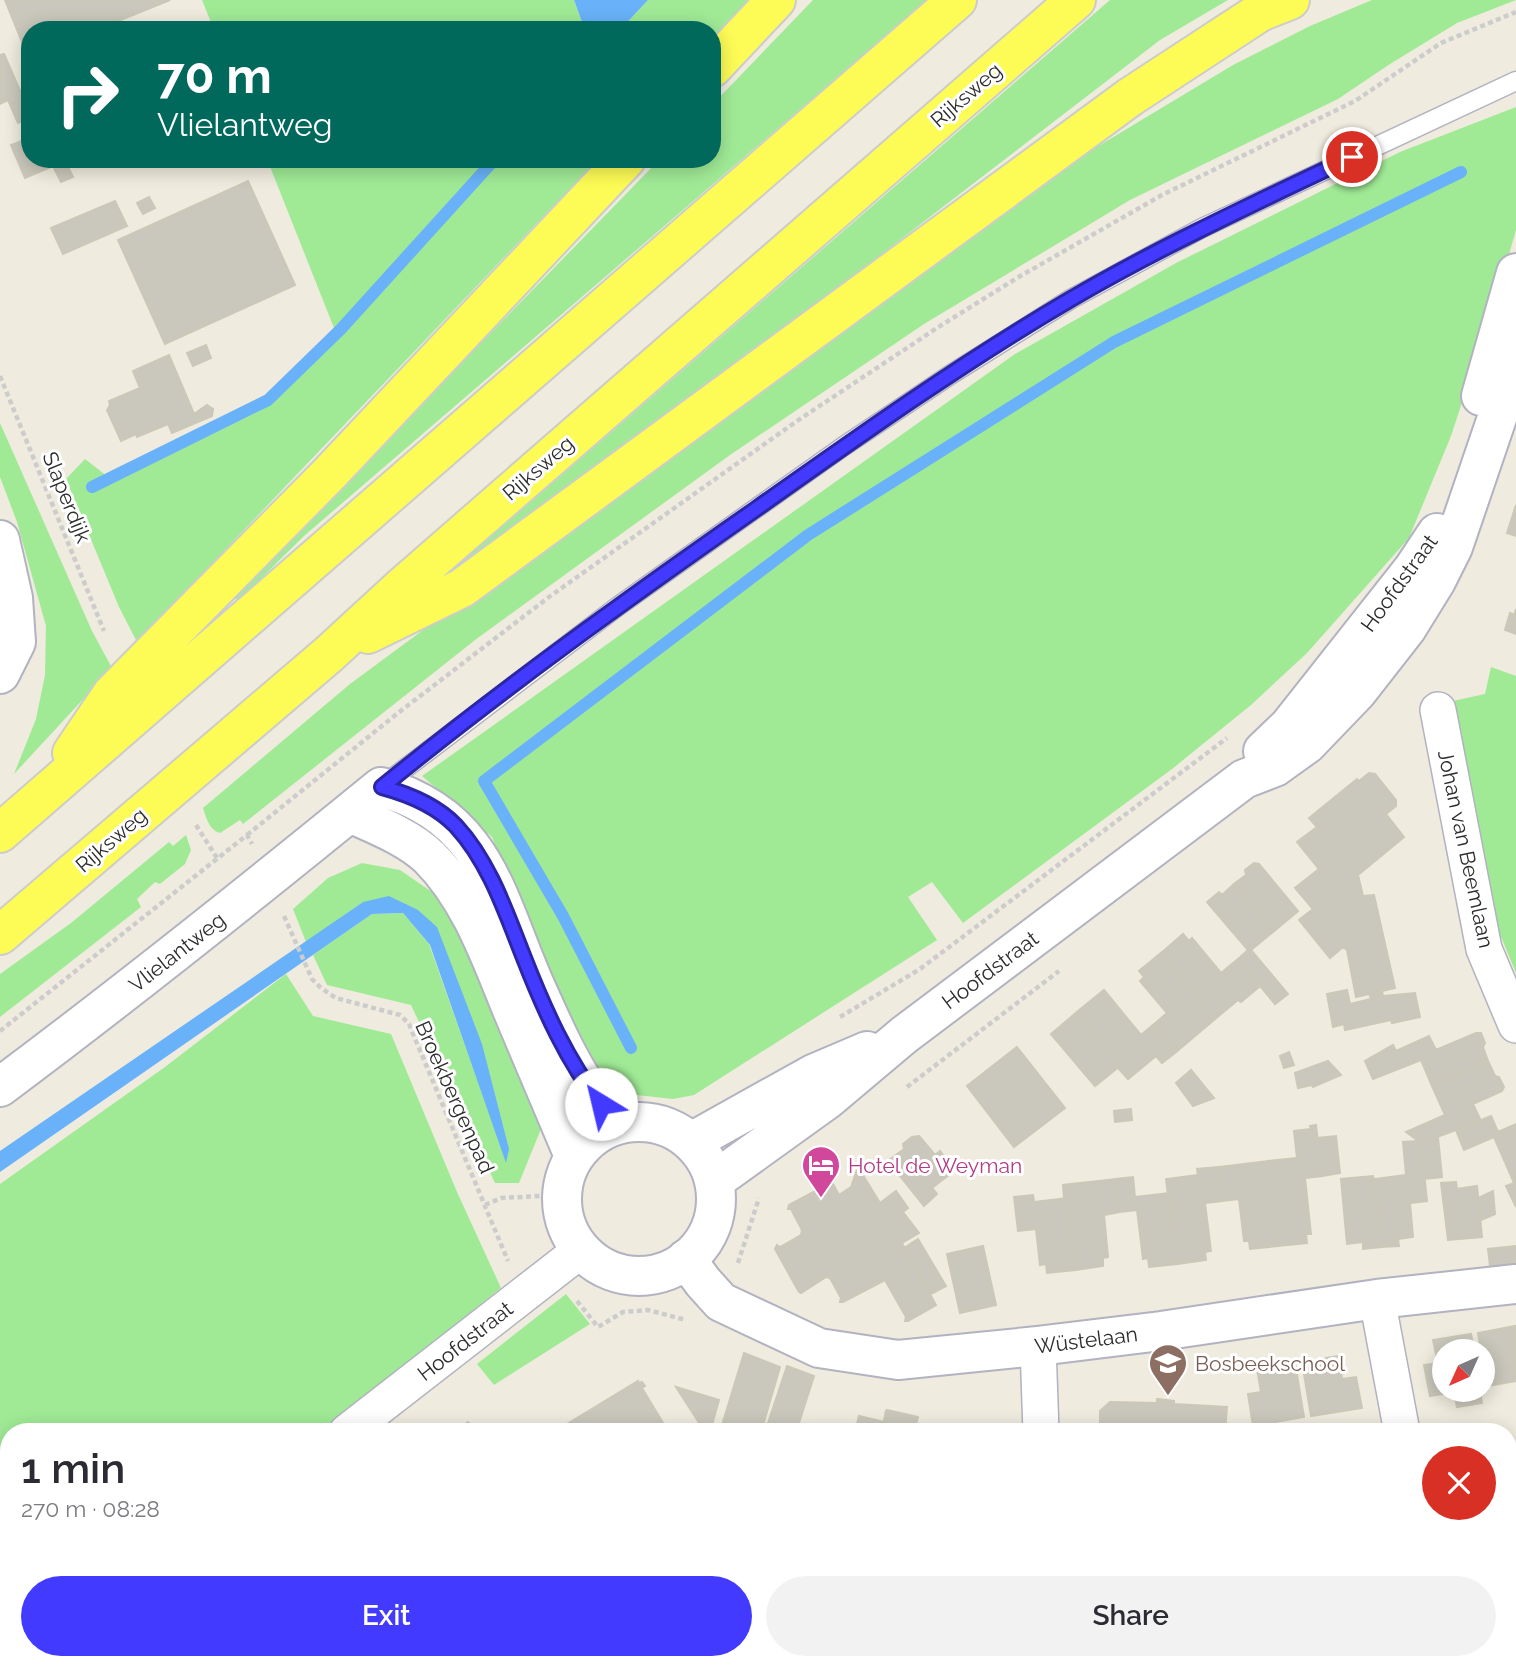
<!DOCTYPE html>
<html lang="en">
<head>
<meta charset="utf-8">
<style>
  :root { --surface:#fff; --page:#f2f2f3; --text:#2b2b33; --muted:#7c7c81; --accent:#423bff }
  body { margin:0; font-family:Raleway,sans-serif; background:var(--page); color:var(--text); height:100vh; display:flex; flex-direction:column; font-size:26px; white-space:nowrap }
  * { box-sizing:border-box; margin:0 }
  p { font-size:23px; color:var(--muted) }
  .icon { flex:none; width:38px; height:38px; fill:none; stroke:currentColor; stroke-width:2; stroke-linecap:round; stroke-linejoin:round }
  .map { position:relative; flex:1; overflow:hidden }
  .side { position:absolute; left:0px; top:1423px; width:1517px; height:247px; display:flex; flex-direction:column; background:var(--surface); border-radius:28px 28px 0 0; box-shadow:0 4px 18px #0003 }
  .side>* { flex:none }
  .guide { position:absolute; left:21px; top:21px; width:700px; height:147px; border-radius:28px; box-shadow:0 4px 18px #0003; background:#00695c; color:#fff; overflow:hidden }
  .needle { width:46px; rotate:225deg }
  .tools { position:absolute; left:1432px; top:1339px; display:grid; gap:14px }
  .tools a { display:grid; place-items:center; width:63px; height:63px; border-radius:50%; background:var(--surface); box-shadow:0 4px 18px #0003; font-size:35px }
  .pin { position:absolute; display:grid; place-items:center; width:60px; height:60px; color:#fff; margin:-30px; border:4px solid #fff; border-radius:50%; box-shadow:0 2px 7px #0007 }
  .me { position:absolute; width:77px; margin:-38px; rotate:324deg; stroke-linejoin:round; filter:drop-shadow(0 0 5px #0008) }
  .turn { display:flex; align-items:center; gap:24px; height:147px; padding:0 21px; font-size:32px }
  .turn .icon { width:91px; height:91px; stroke-width:2.5 }
  .turn b { display:block; font-size:49px; line-height:60px }
  .round { display:grid; place-items:center; flex:none; width:74px; height:74px; border-radius:37px; background:var(--page) }
  .overview { display:flex; align-items:center; justify-content:space-between; height:119px; padding:0 21px }
  h1 { font-size:42px; font-weight:600; line-height:52px }
  .button { display:flex; gap:14px; margin-top:auto; padding:14px 21px }
  .button a { flex:1; height:80px; border-radius:42px; background:var(--accent); color:#fff; font-size:28px; font-weight:600; line-height:80px; text-align:center }
  .button a+a { background:var(--page); color:var(--text) }
  .map>svg:first-child { display:block }
</style>
</head>
<body>
<div class="map">
<svg width="1516" height="1668" viewBox="0 0 1516 1668">
  <rect width="100%" height="100%" fill="#efebde"/>
  <path fill="#a0ea96" d="M202,0h372l11,30h-371z
    M648,0h101l-37,39v-9h-92z
    M813,0h114l-623,536 -65,64 -6,-2 427,-439h52v-54z
    M1110,0h118l-68,40 -571,439 -154,106z
    M1372,0h144l-59,23 -67,41 -52,35 -208,101 -206,124 -194,131 -255,185 -232,184 -3,-4 -20,13c-11,-3 -14,-16 -17,-25l147,-124 594,-439 151,-97 138,-83 77,-39z
    M1516,107v123l-19,66 -46,140 -42,102 -102,115 -56,52 -79,64 -209,154 -31,-41 -24,15 29,43 -243,155 -21,4 -46,-5 -18,-7 -21,-24 -65,-142 -31,-84 -70,-61 593,-422 161,-91 224,-111z
    M267,159h331l-461,483 -18,-35 -53,-128 19,-20 22,17 156,-74 71,-74z
    M0,423l92,208 20,37 -98,106 22,-55 9,-44 1,-49 -29,-104 -17,-45z
    M1491,667l25,9v297l-19,-46 -44,-226 32,-7z
    M186,835l5,15 -6,14 -25,20 -5,-2 -18,17 4,8 -141,110v-43l71,-51 98,-81 4,4z
    M362,863l38,7 32,22 16,20 25,45 70,167 -24,59h-24l-84,-178 -84,-20 -14,-30 59,-41 31,-1 26,31 77,217 -88,-251 -55,-8 -57,40 -13,-33 35,-31z
    M286,974l27,42 78,18 66,158 44,96 -177,143 -315,1v229h6l-8,7h-7v-484l165,-117z
    M566,1294l24,30 -96,61 -17,-21z"/>
  <path fill="#69b2f9" d="M574,0h74l-28,30h-35z
    M389,896l29,14 19,17 45,117 27,105 -3,14 -76,-218 -27,-32 -31,1 -372,258v-21l363,-249z"/>
  <g fill="none" stroke-linecap="round" stroke-linejoin="round">
    <path stroke="#69b2f9" stroke-width="12" d="M92,487l176,-87 73,-71 154,-170
      M631,1048l-68,-132 -79,-135 324,-246 306,-193 347,-170"/>
  </g>
  <path fill="#cac8bc" stroke="#cbc8b7" stroke-width="2" d="M5,0h165l-74,30h-66l-2,27z
    M4,54l17,39 9,-4v29l-12,5 -10,-23 -8,4v-49z
    M30,138v21h48l1,3 -11,5 5,10 -12,5 -8,-16 -28,12 -14,-33z
    M248,181l47,104 -130,59 -47,-104z
    M149,197l6,11 -12,6 -6,-11z
    M115,201l12,25 -64,28 -12,-26z
    M206,345l5,13 -18,8 -6,-13z
    M169,355l25,59 13,-9 6,4 -1,7 -40,17 -4,-9 -31,13 -1,-3 -15,7 -14,-31 3,-5 -1,-4 31,-13 -7,-17z
    M1516,505v31l-9,-3z
    M1516,609v25l-11,-4 5,-17 4,2z
    M1369,773l6,1 21,26v6l-10,8 18,23 -46,38 5,21 11,-1 21,93 -13,3 1,5 32,-3 5,24 -28,6 -1,-3 -46,10 -1,-6 -11,3 -6,-33 20,-4 3,14 21,-5 -2,-5 -13,3 -9,-47 -4,-3 -13,11 -31,-38 14,-11 -18,-21 24,-19 -22,-27 20,-15 -8,-9 48,-39 2,2z
    M1254,863l5,1 39,47 -25,21 -39,-48 12,-9 -1,-5z
    M1234,884l39,48 -22,18 37,44 -13,10 -37,-45 10,-9 -41,-48 12,-10 3,3z
    M1183,934l6,7 3,-3 29,35 17,-14 22,27 -19,16 -3,-2 -23,19 -54,-66z
    M1161,953l54,66 -39,33 -23,-27 14,-12 -27,-32 4,-4 -5,-6z
    M1104,990l37,45 12,-10 23,27 -14,11 -6,-7 -28,23 -10,-11 3,-3 -44,-53z
    M1077,1012l44,53 -26,21 -44,-52z
    M1476,1033h5l4,10 -2,4 5,14 -56,25 -11,-26 -48,19 -8,-18 28,-16 3,6 33,-15 7,14z
    M1017,1047l48,61 -51,39 -47,-61z
    M1289,1052l5,13 -10,3 -4,-12z
    M1328,1061l13,14 -28,12 -1,-2 -14,3 -3,-15z
    M1488,1061l7,15 4,1 5,10 -2,4 -29,13 8,17 -60,22 -15,-11 39,-17 -13,-29z
    M1191,1070l23,28 -21,8 -17,-23z
    M1131,1109l1,11 -17,2 -1,-11z
    M1491,1116l7,16 18,-8v58l-2,1 -20,-46 -30,13 -8,-20z
    M1316,1125l6,51 -17,2 6,56h-5l1,9 -29,3 -10,-85 29,-3 -3,-27 17,-2 -1,-3z
    M919,1136l16,19 5,-4 6,8 -5,4 9,11 -18,14 5,6 -13,12 -36,-45 16,-12 -1,-5 9,-7z
    M1336,1136l4,37 -18,3 -4,-38z
    M1438,1137l4,40 -18,2 -3,-36z
    M1418,1141l3,2 6,58 -17,2 3,34 -15,2 1,7 -18,1 -7,-68 32,-4 -3,-33z
    M1268,1161l10,85 -28,3 -1,-8h-5l-5,-42 -17,2 -4,-34z
    M858,1167l22,36 16,-12 12,17 -5,4 16,21 -17,10 34,62 -28,16h-3l1,-4 -21,-37 -42,22h-3l1,-4 -11,-20 -4,-1 -25,16 -2,-1 -24,-43 2,-4 3,2 21,-12 1,-5 -11,-21h-3l1,-4 43,-23 7,13 12,-8z
    M1218,1167l4,34 -17,2 6,48 -6,1 1,8 -29,4 -11,-85 32,-4 -1,-6z
    M1373,1176l8,71 -18,2v-7l-16,2 -6,-65z
    M1133,1177l2,20 34,-4 8,71 -28,3 -1,-9 -5,1 -6,-49 -17,2 -4,-33z
    M1116,1179l4,33 -16,3 4,42 -5,1v8l-28,4 -8,-72 -3,1 -1,-14z
    M1456,1182l1,7 20,-3 5,51 -34,3 -7,-57z
    M1516,1182v25l-10,-21z
    M1493,1191l2,23 -14,6 -3,-22z
    M1033,1195l1,7 33,-4 8,72 -28,3 -1,-9 -6,1 -4,-36 -18,2 -4,-34z
    M918,1239l28,47 -15,8 -27,-46z
    M983,1246l13,59 -36,8 -13,-59z
    M1516,1246v17l-26,3 -2,-17z
    M1515,1326l1,55 -29,5 -9,-53z
    M1471,1334l3,17h-30v39h36l2,13 -25,4 -3,-15 -24,4 -6,-31 14,-2 -5,-23z
    M744,1353l36,14 -19,65h-41z
    M1339,1356l3,23 14,-2 6,31 -51,8 -9,-54z
    M1295,1363l9,54 -51,9 -5,-32 13,-2 -4,-23z
    M787,1366l27,10 -18,56h-31z
    M638,1381l1,2 3,-1 3,4 -3,2 21,35 -14,9h-95z
    M676,1387l43,13 -9,32h-5z
    M1157,1399l17,2v3l53,3 -2,25h-119l-6,-9v-12l10,-9 47,1z
    M886,1410l-4,22h-27l4,-16 25,6z
    M887,1410l31,7 -4,15h-32z
    M468,1422l8,10h-23z
    M1516,1532v73l-8,2v-73z
    M1516,1616v37l-8,1v-37z
    M1516,1653v15h-36l-1,-7h29v-7z
    M156,1661h32l8,7h-44l-2,-1z
    M188,1661h62l8,7h-62z
    M456,1661h32l-9,7h-18z
    M853,1661h53l-1,7h-53z
    M969,1661h60v7h-60z
    M1098,1661h92l-1,7h-92z
    M1319,1661l1,7h-29v-2z
    M1328,1661h56l-39,7h-16z
    M1384,1661h25l2,7h-66z"/>
  <g fill="none" stroke-linecap="round" stroke-linejoin="round">
    <defs>
      <path id="service" d="M381,787l236,-180 227,-161 106,-71 121,-76 131,-71 314,-147"/>
      <path id="minor" d="M1438,710l46,239 32,76
        M1377,1299l25,133
        M1038,1346l3,86
        M347,1432l234,-182
        M1048,1661v7
        M1446,1661l1,7
        M96,1668l7,-7"/>
      <path id="tertiary" d="M0,540l13,58 3,44 -16,32
        M686,1259l17,23 18,20 98,46 79,12 140,-14 123,-15 216,-32 139,-15"/>
      <path id="secondary" d="M1481,396l35,-123
        M1263,751l26,-25 124,-157 24,-36
        M350,813c26,12 58,24 79,44 42,42 62,102 84,155 20,48 41,96 61,144
        M0,1087c130,-97 256,-198 381,-300 104,29 115,109 153,196 15,33 30,69 50,100 10,14 22,28 34,41
        M562 1199a77 77 0 1 1 154 0a77 77 0 1 1-154 0Z
        M691,1142l122,-68 54,-23
        M714,1181l114,-82 76,-64 340,-256 31,-12 32,-23 50,-52 50,-64 29,-47 17,-34 63,-185"/>
      <path id="primary" d="M712,68l64,-68
        M368,634l94,-46 668,-491 130,-85 30,-12
        M72,753l40,-59 218,-221 296,-314
        M0,833l957,-833
        M0,935l329,-281 75,-69 672,-585"/>
    </defs>
    <use href="#service" stroke="#b2b2c1" stroke-width="21"/>
    <use href="#minor" stroke="#b2b2c1" stroke-width="38"/>
    <use href="#tertiary" stroke="#b2b2c1" stroke-width="42"/>
    <use href="#secondary" stroke="#b2b2c1" stroke-width="42"/>
    <use href="#primary" stroke="#ccc" stroke-width="42"/>
    <path stroke="#ccc" stroke-width="4.5" stroke-dasharray="5 3.5" stroke-linecap="butt" d="M0,376l104,255
      M196,825l21,33
      M247,835l151,-122 151,-116 248,-176 143,-95 77,-48 145,-83 193,-94 86,-58 75,-31
      M284,916l28,63 9,9 15,10 64,17 9,9 99,237
      M840,1017l80,-48 307,-231
      M0,1031l247,-196 5,9
      M907,1087l152,-116
      M485,1205l16,-7 60,-3
      M738,1263l21,-65
      M577,1301l21,26 25,-15 25,-2 38,10"/>
    <use href="#service" stroke="#fff" stroke-width="18"/>
    <use href="#minor" stroke="#fff" stroke-width="35"/>
    <use href="#tertiary" stroke="#fff" stroke-width="38"/>
    <use href="#secondary" stroke="#fff" stroke-width="38"/>
    <use href="#primary" stroke="#fdfb55" stroke-width="38"/>
  </g>
  <g fill="none" stroke-linecap="round" stroke-linejoin="round">
    <defs>
      <path id="route" d="M601,1104c-34,-43 -57,-95 -77,-146 -18,-45 -34,-95 -68,-132 -19,-20 -48,-32 -74,-39 120,-98 247,-189 374,-278 103,-73 206,-146 315,-210 91,-53 186,-97 281,-142"/>
    </defs>
    <use href="#route" stroke="#2b26a6" stroke-width="18"/>
    <use href="#route" stroke="#423bff" stroke-width="12"/>
  </g>
  <defs>
    <symbol id="hotel-pin" viewBox="-11 -11 22 30"><path d="M0 17L-7.5 6A9.5 9.5 0 1 1 7.5 6Z" fill="#d1479c" stroke="#fff"/><path d="M-6-4.5h1.5V1H6V5H4.5V3h-9V5H-6ZM-4 0a1.8 1.8 0 1 1 3.6 0ZM.5 0V-2.5h3Q6-2.5 6 0Z" fill="#fff"/></symbol>
    <symbol id="school-pin" viewBox="-11 -11 22 30"><path d="M0 17L-7.5 6A9.5 9.5 0 1 1 7.5 6Z" fill="#8d6e63" stroke="#fff"/><path d="M0-5L7-2L0 1L-7-2ZM-4 1L0 2.5L4 1V4Q0 6-4 4Z" fill="#fff"/></symbol>
  </defs>
  <g fill-rule="evenodd">
    <use href="#hotel-pin" x="799" y="1143" width="44" height="60"/>
    <use href="#school-pin" x="1146" y="1341" width="44" height="60"/>
  </g>
  <g text-anchor="middle" dominant-baseline="central" stroke-width="6" stroke-linejoin="round" paint-order="stroke">
    <g font-size="21" fill="#2c2c2c" stroke="#fff">
      <text transform="translate(966 95) rotate(-41)">Rijksweg</text>
      <text transform="translate(538 468) rotate(-41)">Rijksweg</text>
      <text transform="translate(67 497) rotate(68)">Slaperdijk</text>
      <text transform="translate(1399 583) rotate(-54)">Hoofdstraat</text>
      <text transform="translate(111 840) rotate(-41)">Rijksweg</text>
      <text transform="translate(1466 849) rotate(78)">Johan van Beemlaan</text>
      <text transform="translate(177 952) rotate(-38)">Vlielantweg</text>
      <text transform="translate(990 970) rotate(-37)">Hoofdstraat</text>
      <text transform="translate(455 1097) rotate(66)">Broekbergenpad</text>
      <text transform="translate(1086 1340) rotate(-7)">Wüstelaan</text>
      <text transform="translate(465 1341) rotate(-38)">Hoofdstraat</text>
    </g>
    <g font-size="21" fill="#b23c85" stroke="#fff" text-anchor="start">
      <text x="848" y="1165">Hotel de Weyman</text>
    </g>
    <g font-size="21" fill="#785e54" stroke="#fff" text-anchor="start">
      <text x="1195" y="1363">Bosbeekschool</text>
    </g>
  </g>
</svg>
<div class="tools">
<a><svg class="needle" viewBox="-14 -14 28 28"><path d="M0-13l5 13h-10z" fill="#e53935"/><path d="M0 13l5-13h-10z" fill="#7c7c81"/></svg></a>
</div>
<div class="pin" style="left:1352px;top:157px;background:#d93025"><svg class="icon" aria-label="arrive" viewBox="0 0 24 24"><path d="M6 21V4h12l-3 4 3 4H6"/></svg></div>
<svg class="me" style="left:601px;top:1104px" viewBox="-20 -20 40 40"><circle r="19" fill="#fff"/><path d="M0-13L10 11 0 6-10 11z" fill="#423bff"/></svg>
<div class="guide">
<div class="turn"><svg class="icon" aria-label="right" viewBox="0 0 24 24"><path d="M7 20v-9h11M14 6l5 5-5 5"/></svg><div><b>70 m</b>Vlielantweg</div></div>
</div>
<section class="side">
<div class="overview"><div><h1>1 min</h1><p>270 m · 08:28</p></div><a class="round" style="background:#d93025;color:#fff"><svg class="icon" aria-label="close" viewBox="0 0 24 24"><path d="M6 6l12 12M18 6L6 18"/></svg></a></div>
<div class="button"><a>Exit</a><a>Share</a></div>
</section>
</div>
</body>
</html>
